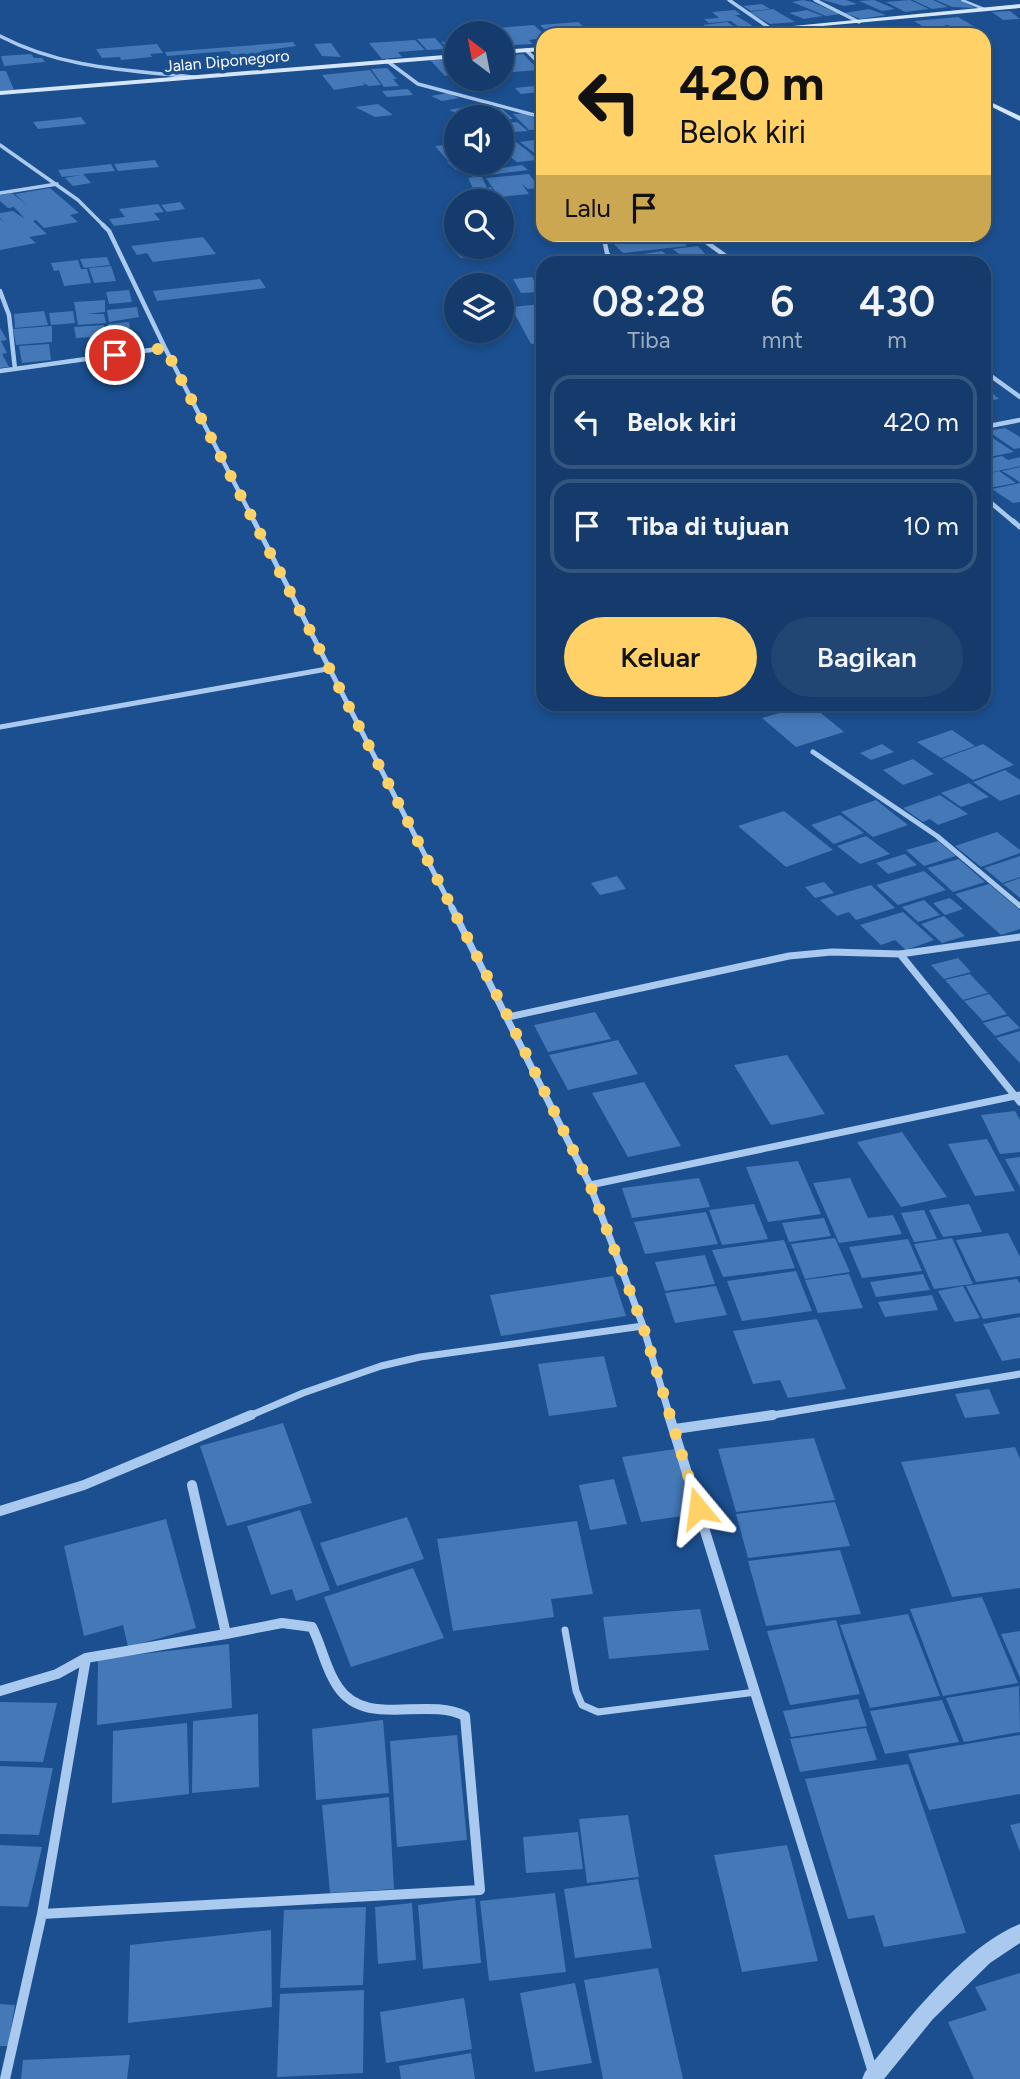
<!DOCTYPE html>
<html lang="id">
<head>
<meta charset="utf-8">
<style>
  :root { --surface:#143b6b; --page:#214673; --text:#f1f3f6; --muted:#9dadc1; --line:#33557e; --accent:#ffd166 }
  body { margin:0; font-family:Figtree,sans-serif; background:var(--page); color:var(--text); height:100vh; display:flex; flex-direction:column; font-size:26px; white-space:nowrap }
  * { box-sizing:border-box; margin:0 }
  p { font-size:23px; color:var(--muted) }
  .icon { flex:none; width:38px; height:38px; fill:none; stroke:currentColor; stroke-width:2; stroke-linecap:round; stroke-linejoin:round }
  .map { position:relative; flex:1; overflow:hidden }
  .drawer { position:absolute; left:536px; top:256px; width:455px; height:455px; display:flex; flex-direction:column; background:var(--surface); border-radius:21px; box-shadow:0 4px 10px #0003,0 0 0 2px var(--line) }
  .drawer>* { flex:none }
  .top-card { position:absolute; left:536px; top:28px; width:455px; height:214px; border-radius:21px; box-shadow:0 4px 10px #0003,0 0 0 2px var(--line); background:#ffd166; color:#111; overflow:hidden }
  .needle { width:46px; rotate:328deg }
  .tools { position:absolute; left:444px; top:21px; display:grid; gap:14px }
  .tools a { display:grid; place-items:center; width:70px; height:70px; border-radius:50%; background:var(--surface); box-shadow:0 4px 10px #0003,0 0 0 2px var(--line); font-size:35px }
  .pin { position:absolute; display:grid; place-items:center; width:60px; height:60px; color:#fff; margin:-30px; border:4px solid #fff; border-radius:50%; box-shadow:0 2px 7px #0007 }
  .me { position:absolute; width:77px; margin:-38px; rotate:344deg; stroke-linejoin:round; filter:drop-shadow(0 0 5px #0008) }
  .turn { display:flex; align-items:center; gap:24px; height:147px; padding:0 28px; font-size:32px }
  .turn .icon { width:91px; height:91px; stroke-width:2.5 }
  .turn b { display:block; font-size:49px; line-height:60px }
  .then { display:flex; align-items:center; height:66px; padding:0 28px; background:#0003; gap:14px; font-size:26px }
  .eta { display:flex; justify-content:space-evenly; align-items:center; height:119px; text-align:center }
  .eta b { font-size:42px; font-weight:600; line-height:49px }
  .primary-button { display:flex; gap:14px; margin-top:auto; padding:14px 28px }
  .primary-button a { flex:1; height:80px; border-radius:42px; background:var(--accent); color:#111; font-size:28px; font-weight:600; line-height:80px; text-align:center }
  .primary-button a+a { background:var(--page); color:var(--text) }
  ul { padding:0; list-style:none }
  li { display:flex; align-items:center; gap:21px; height:94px; margin:0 14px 10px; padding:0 14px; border:4px solid var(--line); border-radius:21px }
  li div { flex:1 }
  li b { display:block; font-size:26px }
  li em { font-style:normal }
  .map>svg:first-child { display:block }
</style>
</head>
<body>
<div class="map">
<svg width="1020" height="2079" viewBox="0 0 1020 2079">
  <rect width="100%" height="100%" fill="#1b4f8f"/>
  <path fill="#4478b7" d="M803,0l9,2 28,12 -14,2 -34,-14z
    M823,0h23l11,4 -13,2z
    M874,0l21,9 -13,2 -23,-10z
    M910,0l19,9 -24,3 -19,-10z
    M913,0h20l15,7 -16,2z
    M936,0h23l16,8 -23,-1z
    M762,4l8,5 -19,2 -8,-5z
    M773,9l22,13 -25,2 -21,-12z
    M869,9l17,6 -25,4 -17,-6z
    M735,10l6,5h-6l18,11 -14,1 -8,-6 -22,2 -5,-4 15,-1 -7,-6z
    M807,10l16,6 -19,3 -15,-6z
    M1010,11l10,8 -17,1 -11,-8z
    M958,17l31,18h-23l-18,-10h-4l5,3 -13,1 6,4 15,-1 5,3h-25l-23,-14z
    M578,22l16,13h-16l-10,-8 -24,2 -4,-4z
    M727,22l11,7 -23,2 -12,-6z
    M534,25l11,10h-3v8l-6,-4 -7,1 4,4 -19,1 -18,-17z
    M899,26l8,4 -27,3 -8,-5z
    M435,38l10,11 -18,1 -10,-11z
    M415,40l10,10 -27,2 4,5 -20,2 -13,-16z
    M457,40v10h-8l-8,-8z
    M293,42l3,4 -35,5 9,14 -29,2 -12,-16 -62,5 -2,-4z
    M331,43l10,14 -19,-1 -8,-12z
    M157,44l6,9 -13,1 2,3 -31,3 -1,-3 -18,1 -6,-9z
    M31,54l3,4h8l3,4 -41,4 -3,-10z
    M523,54l16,16 -26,2 -11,-10v-6z
    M457,58v13l-6,-3 6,7 -12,1 -15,-16z
    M387,68l10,11h-4l6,7 -15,1 -13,-18z
    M370,70l11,15 -12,1 -7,-4 3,3 -31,5 -12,-15z
    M0,71h6l8,19 -14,1z
    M533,86l7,6 -19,2 -6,-6z
    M408,89l5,6 -26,2 -5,-6z
    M448,93l11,5 -17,3 -11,-5z
    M378,104l15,11 -18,2 -20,-10z
    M470,106l13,6 19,-3 11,10 -11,1v-3h-25l-6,-3 -4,1 5,2h-6l-17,-7z
    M529,113l13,13v3l-13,1 -16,-16z
    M81,117l5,7 -48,5 -5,-7z
    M517,122l11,9 -13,1 -10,-9z
    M542,139l-1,19 -21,-16z
    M516,142l13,10 9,8 -21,2 -15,-11v-8z
    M457,144v16l-9,1 -13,-15z
    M155,160l4,7 -41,4 -4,-7z
    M457,161l32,2 4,3 -37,4 -9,-8z
    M111,164l4,7 -32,3 8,9 -18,3 -8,-8 16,-3 -19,2 -4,-7z
    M522,165l6,5 -55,7 -5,-4z
    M529,174l11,14 -12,1 -6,-5 7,10 -30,3 -13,-19z
    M475,177h7l5,11 4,-1 4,8h-10l-5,-8 -7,1 -5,-10z
    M50,188l29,25 -9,2 8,7 -34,6 -8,-8 -3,1 14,13 -18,3 7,6 -36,7v-31l4,3 -4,-4v-5l13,-2 12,8 -11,-12 -6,1 -8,-7v-6l12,-2 15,12 -12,-11z
    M180,202l5,7 -18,3 -6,-7z
    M158,204l6,8 -10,1 6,7 -46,6 -5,-7 16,-2 -6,-8z
    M549,234h25l5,7 -23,2z
    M673,234l-48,7 -7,-6 4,-1z
    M203,237l13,17 -63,8 -6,-9 -10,2 -6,-9z
    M679,238l8,8 -64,7 -9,-9z
    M698,246l9,10 -22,3 -12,-10z
    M480,247l8,7 -27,4 -7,-7z
    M662,251l13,10 -43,1 -3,-2 18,-3 -4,-3z
    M107,257l3,8 -26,3 -4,-9z
    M78,260l3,9h6l4,14 -27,3 -5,-16 -5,1 -3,-8z
    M111,266l5,15 -22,2 -5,-15z
    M532,277l9,15 -20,1 -8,-14z
    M260,279l6,9 -109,13 -4,-10z
    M129,290l3,12 -23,2 -3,-12z
    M105,300v12l-19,2h18l2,9 -28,2 -4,-23z
    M542,304v39l-11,1 -20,-37z
    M137,307l2,10 -30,5 -2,-12z
    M44,311l4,14 -33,3 -1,-14z
    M73,311l2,12 -24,2 -2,-12z
    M129,322l1,6h-8l1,6 -12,1 -3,-11z
    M104,325l2,11 -30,2 -2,-11z
    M52,326v16l-36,3 -3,-16z
    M0,328l7,12 -6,1 6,12 -5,1 7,13 -9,1z
    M49,344l2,16 -29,3 -3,-17z
    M984,386l15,13 -15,2z
    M1005,428l15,9v11l-6,1 -26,-18z
    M991,437l23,15 -30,6v-19z
    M1002,456l6,4 12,-3v9l-36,8v-14z
    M1020,467v15l-18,-11z
    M999,471l17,12 -27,5 -5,-4v-9z
    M1020,483v19l-7,1 -21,-14z
    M810,704l34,28 -48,15 -34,-29z
    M952,730l23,16 -34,12 -24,-16z
    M882,744l12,8 -23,8 -11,-7z
    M983,744l31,21 -41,15 -31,-21z
    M913,759l21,15 -31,11 -20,-15z
    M1005,770l15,10v14l-20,7 -27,-19z
    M969,783l20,14 -28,10 -20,-14z
    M940,795l28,19 -30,11 -8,-6 -7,3 -20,-14z
    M876,800l32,25 -35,12 -32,-25z
    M784,811l49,39 -47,17 -48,-41z
    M840,815l24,18 -30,11 -23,-19z
    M997,832l23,18v3l-39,14 -26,-21z
    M866,836l24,18 -30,10 -23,-18z
    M938,841l18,15 -32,10 -18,-16z
    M905,854l12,11 -29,9 -12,-11z
    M1020,856v21l-18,6 -18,-15z
    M959,859l26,23 -32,10 -26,-24z
    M924,871l22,19 -48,15 -22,-20z
    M617,876l9,13 -26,6 -9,-12z
    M1020,878v20l-17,-14z
    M824,882l10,11 -19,5 -10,-11z
    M989,884l31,26v19l-19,6 -46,-41z
    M871,885l24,23 -39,12 -7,-8 -12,4 -17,-16z
    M950,898l13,11 -18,6 -12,-12z
    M924,900l16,15 -22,7 -16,-15z
    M903,912l31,28 -28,10 -11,-10 -14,5 -21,-20z
    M944,916l21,20 -23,7 -21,-19z
    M958,958l13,14 -27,7 -13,-14z
    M970,974l18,19 -25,7 -18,-20z
    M989,994l18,20 -24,7 -19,-20z
    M595,1012l16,27 -63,13 -14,-27z
    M1008,1016l12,12 -25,8 -12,-13z
    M1020,1031v32l-24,-25z
    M618,1040l20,34 -70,16 -19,-35z
    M787,1055l38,59 -54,11 -37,-60z
    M644,1082l37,64 -53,11 -36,-64z
    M1015,1111l5,9v32l-20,2 -19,-39z
    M902,1132l45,65 -46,10 -44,-65z
    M987,1139l28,52 -40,5 -27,-52z
    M1020,1157v30l-15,-28z
    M798,1161l23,53 -53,8 -22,-55z
    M699,1178l11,29 -78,11 -10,-30z
    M850,1178l18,40 25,-3 9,19 -63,9 -26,-60z
    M754,1204l14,35 -46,6 -13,-35z
    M969,1204l13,28 -39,5 -14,-27z
    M924,1210l13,29 -23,3 -13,-29z
    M706,1212l12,32 -73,10 -11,-32z
    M824,1218l7,18 -42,6 -7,-19z
    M1008,1233l12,24v19l-44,6 -20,-42z
    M835,1238l15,34 -45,7 -14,-35z
    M952,1238l21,46 -39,5 -20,-45z
    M908,1239l14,32 -60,7 -13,-31z
    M784,1240l11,28 -72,9 -11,-27z
    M705,1255l10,29 -50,7 -10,-29z
    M796,1271l16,40 -70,10 -15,-40z
    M849,1274l14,34 -45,5 -13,-33z
    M923,1274l7,16 -54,7 -6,-15z
    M613,1276l13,40 -125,20 -11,-41z
    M1017,1279l3,5v29l-37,6 -17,-33z
    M716,1286l11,29 -52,8 -10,-30z
    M963,1286l17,32 -25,4 -17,-31z
    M932,1295l6,15 -53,7 -7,-15z
    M1020,1317v41l-18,3 -19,-37z
    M817,1319l29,70 -58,9 -8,-18 -27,4 -20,-53z
    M604,1356l13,51 -68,9 -11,-52z
    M989,1389l11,25 -35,4 -10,-24z
    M283,1423l29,80 -85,23 -27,-80z
    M814,1438l21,62 -99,12 -18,-63z
    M1015,1447l5,12v129l-68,9 -51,-135z
    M675,1449l21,65 -55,8 -19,-65z
    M614,1479l13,45 -37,6 -11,-45z
    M835,1502l15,44 -102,12 -12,-44z
    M300,1510l30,80 -34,11 -4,-12 -21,6 -24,-69z
    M407,1517l17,42 -87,27 -17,-43z
    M166,1519l30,109 -68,19 -5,-22 -39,11 -20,-90z
    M577,1521l16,73 -42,5 3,18 -101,14 -16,-92z
    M840,1550l21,64 -95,12 -18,-65z
    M413,1568l31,70 -93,29 -27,-70z
    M982,1597l36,86 -75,13 -33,-87z
    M700,1609l9,41 -100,9 -6,-42z
    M908,1614l32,82 -70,12 -30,-83z
    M836,1620l24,74 -70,11 -23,-74z
    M1020,1631v47l-19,-44z
    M229,1644l3,64 -135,17 1,-66z
    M1019,1686l1,46 -56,10 -18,-44z
    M858,1699l9,27 -76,11 -8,-26z
    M942,1700l17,42 -74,12 -15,-43z
    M0,1702l57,1 -14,59 -43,-1z
    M258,1714l1,73 -67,6 1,-72z
    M383,1720l6,73 -73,7 -4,-71z
    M187,1723l2,71 -77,9 1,-72z
    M866,1728l11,32 -77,12 -10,-33z
    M457,1735l10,105 -70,7 -7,-106z
    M1020,1735v59l-91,16 -21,-56z
    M908,1764l58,169 -82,14 -10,-32 -26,4 -43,-140z
    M0,1766l53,2 -14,67 -39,-1z
    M389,1797l5,92 -64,4 -8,-88z
    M628,1815l11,62 -52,6 -8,-64z
    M1020,1823v29l-10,-27z
    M578,1832l5,37 -57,4 -3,-36z
    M0,1845l42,2 -14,60 -28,-1z
    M787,1845l31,116 -76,11 -28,-117z
    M638,1879l14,69 -77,10 -11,-69z
    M555,1893l11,79 -77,9 -9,-80z
    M475,1898l6,65 -58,6 -5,-64z
    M412,1903l4,57 -38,4 -3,-57z
    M366,1907l-3,78 -83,3 4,-78z
    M271,1930l1,77 -144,16 2,-78z
    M658,1968l25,111h-80l-19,-99z
    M1020,1973v106h-46l-26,-57 39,-12 -12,-23z
    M575,1983l17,80 -57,9 -15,-79z
    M364,1990l-1,83 -86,4 3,-83z
    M464,1998l8,51 -86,14 -6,-51z
    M0,2004l15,1 -7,41h-8z
    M471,2053l4,26h-74l-2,-13z
    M130,2055l-3,24h-106l2,-19z"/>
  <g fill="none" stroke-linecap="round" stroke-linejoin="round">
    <path stroke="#a9c9ee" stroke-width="2.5" d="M962,0l22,9"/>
    <path stroke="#a9c9ee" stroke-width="7" d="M565,1630l11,61 6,14 16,7 158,-20"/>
    <path stroke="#a9c9ee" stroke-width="3.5" d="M729,0l42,29
      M815,0l44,22
      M0,36c61,32 126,34 193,41
      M526,50l16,16
      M387,61l31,23 124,33
      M0,145l78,55 27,27
      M0,193l57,-9"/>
    <path stroke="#a9c9ee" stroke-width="4.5" d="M103,225l6,6 56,117 90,175
      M603,234l4,19 6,9
      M695,234l39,28
      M0,291l9,24 6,54
      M0,371l165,-23
      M984,371l36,26
      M984,427l36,-7
      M984,497l31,26"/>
    <path stroke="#a9c9ee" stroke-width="5" d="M254,521l199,389
      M1013,521l7,6
      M0,727l327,-58
      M813,752l124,84 83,70"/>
    <path stroke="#a9c9ee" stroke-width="7" d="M452,908l138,277 53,141 27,91
      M900,954l120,148
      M508,1017l281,-61 43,-4 68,2 120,-17
      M590,1185l430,-90
      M247,1417l56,-24 78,-27 39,-9 223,-31
      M761,1417l259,-43"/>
    <path stroke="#a9c9ee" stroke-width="10" d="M669,1415l206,664
      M675,1429l98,-14
      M0,1511l84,-26 167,-70
      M0,1691l57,-17 29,-16 140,-24 -34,-149
      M42,1914l438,-24 -15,-174c-39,-20 -99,13 -127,-29 -13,-18 -16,-41 -26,-60l-30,-4 -56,11
      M5,2079l37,-165 44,-256"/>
    <path fill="#a9c9ee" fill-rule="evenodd" d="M1020,1924v19l-30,20 -57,56 -49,60h-22l3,-7c39,-47 97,-125 155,-148z"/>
    <path fill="#d6e6fa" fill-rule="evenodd" d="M1020,4v4l-296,27h-23z
      M542,47v4l-40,3v-4z
      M457,54v4l-457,37v-4z
      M984,99l36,17v5l-36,-18z"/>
  </g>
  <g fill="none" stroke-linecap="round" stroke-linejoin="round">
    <path stroke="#ffd166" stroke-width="12" stroke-dasharray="0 21.6" d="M115,355l50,-7 343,669 82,168 53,141 55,182"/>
  </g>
  <g text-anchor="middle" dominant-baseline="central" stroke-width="7" stroke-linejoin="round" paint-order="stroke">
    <g font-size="16" fill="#fff" stroke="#1b4f8f">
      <text transform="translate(227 61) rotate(-5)">Jalan Diponegoro</text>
    </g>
  </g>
</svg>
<div class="tools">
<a><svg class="needle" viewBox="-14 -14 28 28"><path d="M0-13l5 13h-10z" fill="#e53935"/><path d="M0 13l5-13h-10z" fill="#9dadc1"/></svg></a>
<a><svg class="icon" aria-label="sound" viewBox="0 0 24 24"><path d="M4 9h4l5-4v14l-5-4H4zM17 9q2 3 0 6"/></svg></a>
<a><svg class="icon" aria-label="search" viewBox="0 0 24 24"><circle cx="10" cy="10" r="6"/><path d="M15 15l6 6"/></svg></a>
<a><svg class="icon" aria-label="layers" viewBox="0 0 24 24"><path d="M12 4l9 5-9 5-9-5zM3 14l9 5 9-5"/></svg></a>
</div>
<div class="pin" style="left:115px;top:355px;background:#d93025"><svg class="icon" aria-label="arrive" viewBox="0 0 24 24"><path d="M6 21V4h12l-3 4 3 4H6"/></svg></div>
<svg class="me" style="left:698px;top:1508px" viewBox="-20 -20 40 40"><path d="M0-17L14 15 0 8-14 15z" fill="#ffd166" stroke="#fff" stroke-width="4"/></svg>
<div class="top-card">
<div class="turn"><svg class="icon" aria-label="left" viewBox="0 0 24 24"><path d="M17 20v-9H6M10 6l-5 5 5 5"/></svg><div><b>420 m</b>Belok kiri</div></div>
<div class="then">Lalu<svg class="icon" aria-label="arrive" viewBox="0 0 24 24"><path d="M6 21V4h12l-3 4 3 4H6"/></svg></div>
</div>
<section class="drawer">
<div class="eta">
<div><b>08:28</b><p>Tiba</p></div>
<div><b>6</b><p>mnt</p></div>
<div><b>430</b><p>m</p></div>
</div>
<ul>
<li><svg class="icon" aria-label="left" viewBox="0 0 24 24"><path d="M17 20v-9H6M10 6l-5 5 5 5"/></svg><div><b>Belok kiri</b></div><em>420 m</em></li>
<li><svg class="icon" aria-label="arrive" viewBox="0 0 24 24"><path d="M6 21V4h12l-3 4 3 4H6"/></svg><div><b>Tiba di tujuan</b></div><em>10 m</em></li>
</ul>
<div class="primary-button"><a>Keluar</a><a>Bagikan</a></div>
</section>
</div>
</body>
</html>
